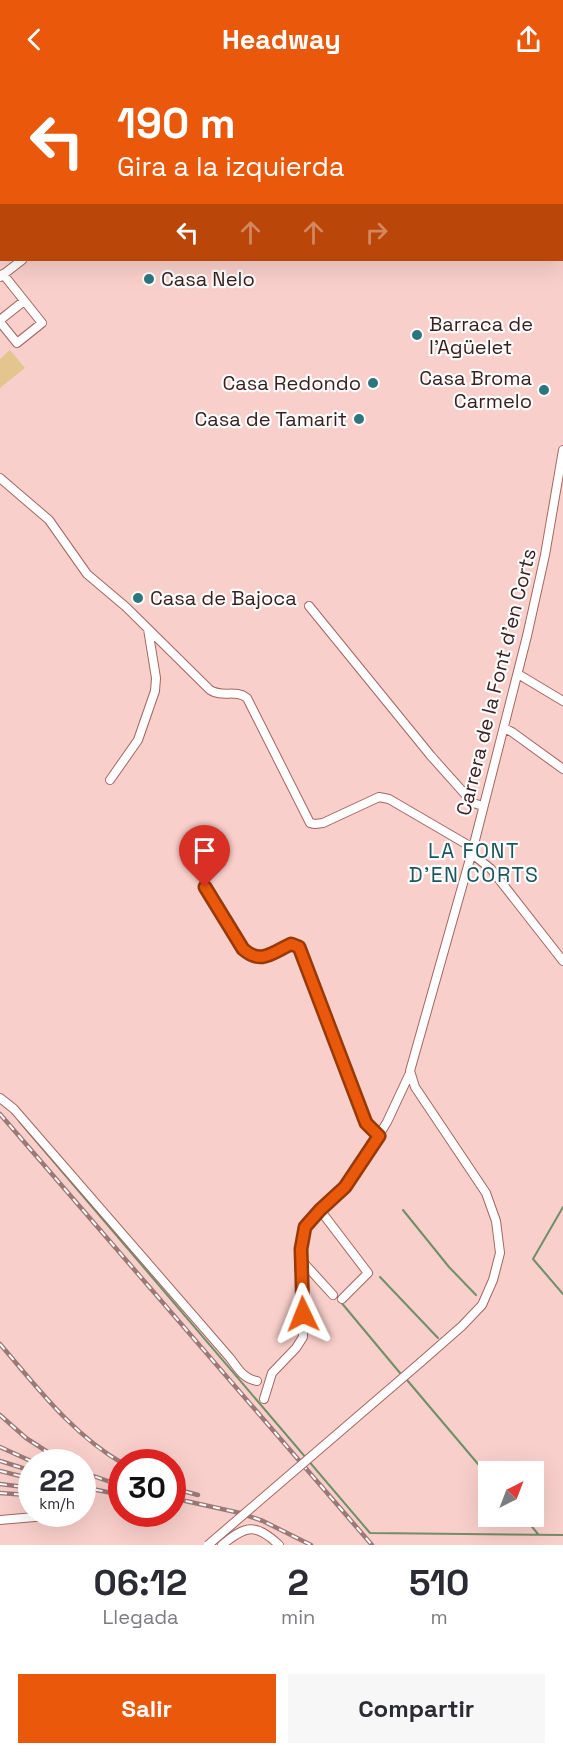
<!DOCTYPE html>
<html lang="es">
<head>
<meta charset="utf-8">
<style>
  :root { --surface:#fff; --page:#f7f7f7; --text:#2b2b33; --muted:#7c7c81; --accent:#ea580c }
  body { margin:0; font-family:"Space Grotesk",sans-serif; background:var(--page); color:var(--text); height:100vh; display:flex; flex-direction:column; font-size:22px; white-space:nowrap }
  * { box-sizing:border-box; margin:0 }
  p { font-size:20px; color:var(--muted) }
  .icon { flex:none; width:33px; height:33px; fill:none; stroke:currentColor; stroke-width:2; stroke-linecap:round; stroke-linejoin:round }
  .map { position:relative; height:1467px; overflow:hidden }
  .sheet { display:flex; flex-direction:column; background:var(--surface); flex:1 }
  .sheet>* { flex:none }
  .top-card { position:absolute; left:0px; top:0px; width:564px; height:183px; box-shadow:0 6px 24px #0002; background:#ea580c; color:#fff; overflow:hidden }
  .needle { width:39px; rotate:42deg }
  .fabs { position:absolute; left:478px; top:1383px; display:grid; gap:12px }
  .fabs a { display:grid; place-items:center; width:66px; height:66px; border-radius:0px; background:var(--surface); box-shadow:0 6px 24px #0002; font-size:30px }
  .speed { position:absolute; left:18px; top:1371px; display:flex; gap:12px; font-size:30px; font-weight:700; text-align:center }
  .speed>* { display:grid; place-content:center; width:78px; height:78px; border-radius:50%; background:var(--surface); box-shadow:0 6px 24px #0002; line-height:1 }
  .speed small { font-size:15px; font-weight:400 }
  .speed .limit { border:9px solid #d22; background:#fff; color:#111 }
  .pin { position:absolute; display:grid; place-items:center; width:51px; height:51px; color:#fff; margin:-62px -26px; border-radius:50% 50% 50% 0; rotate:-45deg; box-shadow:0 0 6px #0007 }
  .pin .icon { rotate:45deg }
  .me { position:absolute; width:66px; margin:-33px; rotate:358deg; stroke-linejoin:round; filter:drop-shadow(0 0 4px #0008) }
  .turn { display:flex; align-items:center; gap:21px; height:126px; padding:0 18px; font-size:27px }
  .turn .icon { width:78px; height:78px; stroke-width:2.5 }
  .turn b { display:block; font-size:42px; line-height:51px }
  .lanes { display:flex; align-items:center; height:57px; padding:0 18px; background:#0003; justify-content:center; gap:30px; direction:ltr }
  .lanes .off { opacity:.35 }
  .eta { display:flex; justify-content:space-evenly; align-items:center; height:102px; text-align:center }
  .eta b { font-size:36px; font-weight:800; line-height:42px }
  .button { display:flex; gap:12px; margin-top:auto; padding:12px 18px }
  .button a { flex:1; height:69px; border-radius:0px; background:var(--accent); color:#fff; font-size:24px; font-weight:800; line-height:69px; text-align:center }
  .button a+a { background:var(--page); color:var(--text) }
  header { display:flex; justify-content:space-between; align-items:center; height:78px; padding:0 18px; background:var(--accent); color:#fff; font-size:27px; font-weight:800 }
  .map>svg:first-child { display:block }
</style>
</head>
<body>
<header><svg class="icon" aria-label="back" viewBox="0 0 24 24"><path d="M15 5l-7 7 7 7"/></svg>Headway<svg class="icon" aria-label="share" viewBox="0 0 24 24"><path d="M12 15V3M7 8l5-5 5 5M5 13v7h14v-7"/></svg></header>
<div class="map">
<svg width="563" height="1467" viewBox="0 0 563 1467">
  <rect width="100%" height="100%" fill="#f9cfcb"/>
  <path fill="#e2c68e" d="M10,272l15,18 -25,20v-29z"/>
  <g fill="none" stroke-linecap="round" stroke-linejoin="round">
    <path stroke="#718e69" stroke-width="2" d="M19,1043l351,412 193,2
      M563,1129l-30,52 30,35
      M403,1132l46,57 27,28
      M380,1199l58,61
      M340,1223l60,72
      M407,1302l82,97
      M523,1438l15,18"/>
    <defs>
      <path id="minor" d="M12,2v-2
        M474,2l1,-2
        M0,69l2,-1
        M0,90l2,1
        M0,151l2,-1
        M0,199l22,-17
        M0,242l24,-19
        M0,244l17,21 25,-20 -39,-49
        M0,400l49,42 38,54 39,33 84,83c12,8 26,-1 37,8l63,125 5,1 8,-1 56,-26 10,2 84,49
        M309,528l122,150 42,47 10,3
        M518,596l45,27
        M504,650l8,4 51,37
        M110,702l28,-40 17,-49 1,-13 -8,-49
        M471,775l20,16 72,92
        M205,809l38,62c18,16 29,4 48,-5l8,3 67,176 13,13
        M0,1020l14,11 216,249c8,10 13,21 27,23
        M320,1132l48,63 -26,26
        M302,1183l31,34
        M421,1284l41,-36 20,-21 11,-25 7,-27 -4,-32 -10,-28 -71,-106 -5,-16 63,-223 54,-212 18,-81 18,-105
        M264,1321l8,-26 24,-25 7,-11 -2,-88 2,-16 10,-16 32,-30 17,-24 25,-41 22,-47
        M0,1442l70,-6
        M222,1467c24,-20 34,-22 57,0"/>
      <path id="major" d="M88,0l6,2
        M152,0l7,2
        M201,0l6,2
        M255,0l5,2
        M562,85h1
        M562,118h1"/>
    </defs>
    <use href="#minor" stroke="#a36662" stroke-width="10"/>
    <use href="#major" stroke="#838cad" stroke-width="13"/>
    <use href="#minor" stroke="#fff" stroke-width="8"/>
    <use href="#major" stroke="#cdddfc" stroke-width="10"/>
    <defs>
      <path id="rail" d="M0,1036l372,431
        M0,1266c37,43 72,90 122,119
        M0,1337l26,23 37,24
        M0,1369l33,15
        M0,1383l32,10
        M0,1393l32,8
        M82,1394l40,14
        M0,1406l32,4
        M82,1409l40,8
        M172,1410l26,7
        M0,1415l27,2
        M172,1420l68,15 23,8 48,24"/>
    </defs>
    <use href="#rail" stroke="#9b7976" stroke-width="4.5"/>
    <use href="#rail" stroke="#fcfcfc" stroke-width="2" stroke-dasharray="7" stroke-linecap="butt"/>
    <defs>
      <path id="minor-bridge" d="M208,1467l213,-183"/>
    </defs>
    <use href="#minor-bridge" stroke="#a36662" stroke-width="10" stroke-linecap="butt"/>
    <use href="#minor-bridge" stroke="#fff" stroke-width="8"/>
  </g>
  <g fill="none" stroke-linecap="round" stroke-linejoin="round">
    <defs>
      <path id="route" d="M205,809l38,62c18,16 29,4 48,-5l8,3 67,176 13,13 -34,51 -25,23 -15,17 -4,22 2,65"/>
    </defs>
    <use href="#route" stroke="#983908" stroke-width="15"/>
    <use href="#route" stroke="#ea580c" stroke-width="10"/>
  </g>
  <g fill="#2d767d" stroke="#fcfcfc" stroke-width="2">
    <circle cx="149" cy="201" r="6"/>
    <circle cx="417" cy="257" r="6"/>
    <circle cx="373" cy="305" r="6"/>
    <circle cx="544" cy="312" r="6"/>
    <circle cx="359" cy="341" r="6"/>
    <circle cx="138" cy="520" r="6"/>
  </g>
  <g text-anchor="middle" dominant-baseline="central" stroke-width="4.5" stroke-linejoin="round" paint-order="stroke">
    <g font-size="20" fill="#381f1d" stroke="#fcfcfc" text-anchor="start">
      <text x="161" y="201">Casa Nelo</text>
      <text x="429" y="246">Barraca de<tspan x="429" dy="23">l'Agüelet</tspan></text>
      <text x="532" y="300" text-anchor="end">Casa Broma<tspan x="532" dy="23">Carmelo</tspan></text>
      <text x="361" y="305" text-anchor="end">Casa Redondo</text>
      <text x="347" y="341" text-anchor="end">Casa de Tamarit</text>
      <text x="150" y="520">Casa de Bajoca</text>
    </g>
    <g font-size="20" fill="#381f1d" stroke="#fcfcfc">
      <text transform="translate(496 604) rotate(-76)">Carrera de la Font d'en Corts</text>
    </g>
    <g font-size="21" letter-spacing="1.5" fill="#1b565c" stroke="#fcfcfc">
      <text x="474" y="772">LA FONT<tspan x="474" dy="24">D'EN CORTS</tspan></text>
    </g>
  </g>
</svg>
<div class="fabs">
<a><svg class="needle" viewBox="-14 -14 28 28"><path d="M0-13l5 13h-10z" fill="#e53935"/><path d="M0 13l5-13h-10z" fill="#7c7c81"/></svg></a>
</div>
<div class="speed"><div>22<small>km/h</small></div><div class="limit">30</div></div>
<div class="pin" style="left:205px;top:809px;background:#d93025"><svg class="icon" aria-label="arrive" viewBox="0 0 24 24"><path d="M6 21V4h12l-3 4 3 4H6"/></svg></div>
<svg class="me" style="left:303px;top:1236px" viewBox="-20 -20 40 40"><path d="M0-17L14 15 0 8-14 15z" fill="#ea580c" stroke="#fff" stroke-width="4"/></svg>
<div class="top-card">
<div class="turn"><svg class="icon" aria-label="left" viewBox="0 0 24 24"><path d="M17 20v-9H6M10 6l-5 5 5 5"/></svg><div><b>190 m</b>Gira a la izquierda</div></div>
<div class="lanes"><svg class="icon" aria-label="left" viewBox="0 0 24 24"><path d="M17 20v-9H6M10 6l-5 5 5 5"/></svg><svg class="icon off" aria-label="ahead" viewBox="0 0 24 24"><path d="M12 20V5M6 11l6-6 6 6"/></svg><svg class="icon off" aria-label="ahead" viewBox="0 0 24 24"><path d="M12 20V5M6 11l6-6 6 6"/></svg><svg class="icon off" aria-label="right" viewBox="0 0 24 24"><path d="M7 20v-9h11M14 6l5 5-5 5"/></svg></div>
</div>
</div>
<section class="sheet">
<div class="eta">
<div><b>06:12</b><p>Llegada</p></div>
<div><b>2</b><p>min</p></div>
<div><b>510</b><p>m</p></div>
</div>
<div class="button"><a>Salir</a><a>Compartir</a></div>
</section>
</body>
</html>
